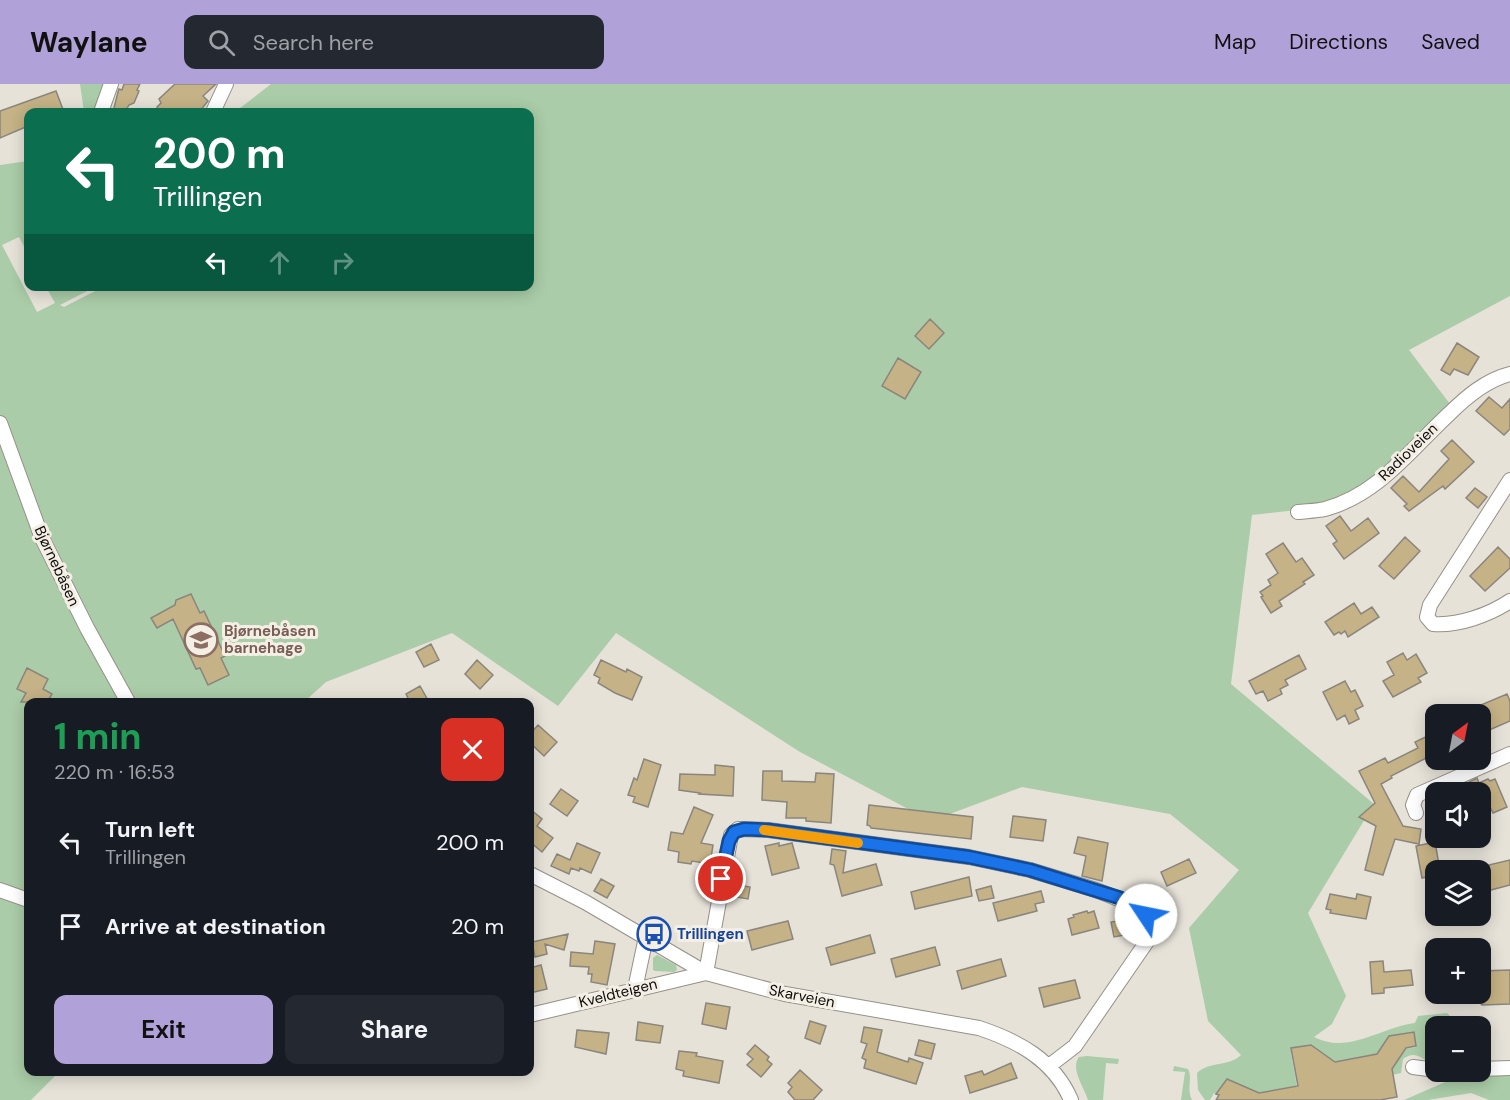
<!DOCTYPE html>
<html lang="en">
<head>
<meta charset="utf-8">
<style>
  :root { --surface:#171b24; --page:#242831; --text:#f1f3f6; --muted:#9ea1a6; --accent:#b1a1d9 }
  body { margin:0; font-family:"DM Sans",sans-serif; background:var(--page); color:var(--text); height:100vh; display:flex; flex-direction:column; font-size:22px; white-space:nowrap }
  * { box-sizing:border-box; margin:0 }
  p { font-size:20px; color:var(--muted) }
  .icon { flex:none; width:33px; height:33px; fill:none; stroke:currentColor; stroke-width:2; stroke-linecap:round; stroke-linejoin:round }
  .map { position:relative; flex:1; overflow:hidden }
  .details { position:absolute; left:24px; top:614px; width:510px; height:378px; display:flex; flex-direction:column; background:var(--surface); border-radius:12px; box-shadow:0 3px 15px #0003 }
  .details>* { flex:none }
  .guide { position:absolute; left:24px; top:24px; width:510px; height:183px; border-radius:12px; box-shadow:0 3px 15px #0003; background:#0b6e4f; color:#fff; overflow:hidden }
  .needle { width:39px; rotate:32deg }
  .tools { position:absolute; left:1425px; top:620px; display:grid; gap:12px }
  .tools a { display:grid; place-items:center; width:66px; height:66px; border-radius:12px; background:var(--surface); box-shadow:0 3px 15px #0003; font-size:30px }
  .pin { position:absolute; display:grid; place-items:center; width:51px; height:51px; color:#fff; margin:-26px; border:3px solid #fff; border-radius:50%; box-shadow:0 2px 6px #0007 }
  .me { position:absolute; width:66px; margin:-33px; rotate:304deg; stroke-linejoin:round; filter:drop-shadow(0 0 4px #0008) }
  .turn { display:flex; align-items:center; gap:21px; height:126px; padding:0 30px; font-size:27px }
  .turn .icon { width:78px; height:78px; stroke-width:2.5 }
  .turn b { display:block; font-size:42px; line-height:51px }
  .lanes { display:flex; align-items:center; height:57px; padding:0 30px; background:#0003; justify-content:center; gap:30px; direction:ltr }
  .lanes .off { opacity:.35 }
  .round { display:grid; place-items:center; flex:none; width:63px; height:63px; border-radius:12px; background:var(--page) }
  .head { display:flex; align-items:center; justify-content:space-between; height:102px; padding:0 30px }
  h1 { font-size:36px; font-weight:700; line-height:45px; color:#1e9e55 }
  .primary-button { display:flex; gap:12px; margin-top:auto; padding:12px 30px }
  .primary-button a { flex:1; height:69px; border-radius:12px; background:var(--accent); color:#111; font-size:24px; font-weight:700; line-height:69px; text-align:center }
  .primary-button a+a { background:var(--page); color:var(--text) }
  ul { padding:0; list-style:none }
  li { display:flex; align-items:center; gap:18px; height:84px; padding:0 30px }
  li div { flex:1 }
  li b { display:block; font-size:22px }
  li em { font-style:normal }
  header { display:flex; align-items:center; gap:36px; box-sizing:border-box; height:84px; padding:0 30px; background:var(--accent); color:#111 }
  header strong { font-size:28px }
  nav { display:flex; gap:33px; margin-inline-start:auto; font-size:21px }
  .search { width:420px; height:54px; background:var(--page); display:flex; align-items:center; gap:15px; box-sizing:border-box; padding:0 21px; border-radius:12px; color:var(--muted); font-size:22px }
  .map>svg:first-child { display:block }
</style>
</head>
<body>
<header>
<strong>Waylane</strong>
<div class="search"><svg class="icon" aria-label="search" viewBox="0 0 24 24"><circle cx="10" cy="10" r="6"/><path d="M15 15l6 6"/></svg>Search here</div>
<nav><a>Map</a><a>Directions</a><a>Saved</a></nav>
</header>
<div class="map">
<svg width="1510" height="1016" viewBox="0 0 1510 1016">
  <rect width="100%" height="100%" fill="#e6e2d8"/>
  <path fill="#aacca8" d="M80,0h28l-11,28h-13z
    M271,0h1239v212l-101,54 44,58 -112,97 -89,10 -21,169 143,120 -66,109 38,83 -14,28 -18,13c34,18 67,-10 101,-14l3,-7 29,-3 13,13h-24l-1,40c-12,-6 -19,-17 -32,-7l-2,14 -9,2v-6l14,-20 10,-2 -3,-14 -36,22 -42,8 -37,-15 -7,5 6,34 -39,7 -32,-15 -10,16 -2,-2 -4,7h-5l-7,-10 -1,-17c12,-12 32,-6 44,-18l-33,-34 -19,-93 50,-58 -69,-56 -148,-27 -91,34 -131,-69 -184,-119 -58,73 -106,-73 -126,49 -22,20h-276v369h32l-29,29h-31v-935l28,-4v93l-9,-17 -17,8 35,67 18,-9 -9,-16h49l-35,18 4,2 41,-21h425v-174h-295z
    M657,871l19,10 1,5 -3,2 -19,-1 -2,-1v-12z
    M1087,972l32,3 -1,5 -12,-1 -3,37h-15c-4,-13 -18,-31 -9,-43z
    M1174,982l14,3c5,10 -2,19 4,31h-11l4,-28 -12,-1z
    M1510,990v26h-21l-18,-7 -43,7h-24l55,-24z"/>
  <path fill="#c5b286" stroke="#8a867d" stroke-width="1.5" d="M124,0h16l-3,6 2,1 -5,12 -5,2 -4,7h-12l5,-20 1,-3 3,1z
    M175,0h41l-13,12 5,5 -9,11h-37l-5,-5 4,-4 -2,-4z
    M56,7l8,21h-36v14l-28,12v-27z
    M930,235l14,14 -15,16 -14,-13z
    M1457,259l22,14 -11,18 -14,-6 -4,6 -9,-5z
    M898,274l23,14 -16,27 -23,-13z
    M1489,313l13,11 8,-9v30l-6,6 -28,-24z
    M1452,356l22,22 -29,27 -2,-3 -34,25 -5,-5 3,-2 -16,-16 12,-12 16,16 30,-33 -8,-8z
    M1475,404l12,9 -9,11 -12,-10z
    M1340,432l11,15 17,-13 11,15 -35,26 -11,-15 4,-3 -11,-15z
    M1405,453l15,14 -26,28 -15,-13z
    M1283,459l13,19 6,-4 12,17 -11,7 2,2 -26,17 3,5 -11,7 -10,-16 2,-1 -3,-4 11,-7 -3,-5 10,-7 -12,-19z
    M1498,463l12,12v9l-25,23 -15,-15z
    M191,510l9,19 4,-2 21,45 -4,2 8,17 -21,10 -8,-17 -4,1 -23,-50 -16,9 -6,-10 24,-13 1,-5z
    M1354,519l7,11 11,-7 7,10 -31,20 -3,-6 -4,3 -2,-2 -5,3 -9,-13z
    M431,560l8,16 -15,7 -8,-15z
    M1403,569l4,7 9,-6 11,19 -9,5 3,4 -28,15 -10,-16 11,-6 -7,-13z
    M1299,571l7,14 -21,11 3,5 -8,4 2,5 -14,7 -5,-10 -7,3 -7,-13z
    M477,576l16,15 -13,14 -15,-15z
    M601,576l25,12 1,-3 15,8 -10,23 -17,-7 -17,-10 2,-5 -6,-3z
    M27,584l21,11 -5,10 9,5 -5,8h-26l5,-9 -9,-4z
    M1345,597l6,11 4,-2 8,16 -8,4 4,9 -10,5 -4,-9 -8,5 -14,-28z
    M420,602l9,16h-19l-4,-8z
    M1507,610l3,7v20l-30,13v-20l-4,-7z
    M538,641l19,17 -13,14 -14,-13v-9z
    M1436,648v21l-45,23 1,2 -11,6 22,42 18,3 -2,15 -24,-5 -12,36 -18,-5 11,-44 -17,-9 16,-14 -16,-32 26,-13 3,5 30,-15 -3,-6z
    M644,675l17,6 -13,42 -15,-5 2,-5 -7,-2 6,-17 3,2z
    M715,681l19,2 -1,29 -34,-2 1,-1 -21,-3 1,-16 35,1z
    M763,687h19v10l33,1 1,-9 18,1 -3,49 -25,-2v-3h-20l1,-16 -25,-2z
    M1477,694l2,5 9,-4 2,2 5,-2 12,28 -14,6 -4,-8 -2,1 -8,-18 -10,4 -4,-8z
    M561,705l17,12 -11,15 -17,-12z
    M869,721l104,12 -2,22 -100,-11 -1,-2 -3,-1z
    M694,723l19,8 -12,28 12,2 -3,19 -18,-3 -1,3 -13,-2 1,-10 -11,-2 3,-18 12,2z
    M530,725l12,10 -5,7 16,12 -11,14 -12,-10z
    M1013,732l33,4 -3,21 -33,-4z
    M1078,753l30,6 -6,38 -20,-5 4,-20 -12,-3z
    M1435,758l5,28h-4v5l-14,3 -6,-32z
    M577,759l23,10 -9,20 -11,-5 -1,3 -8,-3 -2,6 -18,-8 6,-12 13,6z
    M779,759v3l13,-3 7,25 -27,7 -7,-29z
    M832,765l14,2 -3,22 33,-9 6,21 -40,11 -8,-31 -4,-1z
    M1189,775l7,14 -29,13 -6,-14z
    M1510,776v25l-23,6 -3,-9 -4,1v-16z
    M969,793l3,19 -57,13 -4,-17z
    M601,795l13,7 -7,12 -13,-7z
    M733,800l17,3 -2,12 -17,-3z
    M991,802l3,12 -15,3 -3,-11z
    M1041,807l3,11 -9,2 2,7 -39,10 -5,-18z
    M1330,810l26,5 1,-5 14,3 -5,22 -36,-6 1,-3 -5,-1z
    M1087,827l1,2 6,-2 5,17 -27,7 -4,-16 6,-2 -1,-2z
    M1128,835l2,15 -16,3 -3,-15z
    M788,837l5,18 -41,11 -5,-19z
    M568,850l-4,16 -19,-6 2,10 -12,3 -3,-15z
    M870,851l5,18 -44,12 -5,-17z
    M595,857l20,3 -8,41 -16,-3 1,-8h-4l1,-7 -19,-1 1,-14 22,2z
    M935,863l5,18 -44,12 -5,-18z
    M1001,875l5,17 -44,13 -5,-18z
    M1383,877l1,11 27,-2 2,15 -29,3v5l-12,1 -2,-32z
    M541,881l6,24 -17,4v-25z
    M1510,886v34l-28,1 -10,-12h8v-22z
    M1075,896l5,18 -36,9 -5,-19z
    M706,919l24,4 -4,22 -24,-5z
    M810,937l16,5 -6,18 -15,-6z
    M638,938l25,4 -3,17 -24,-3z
    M864,943l18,3 -5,22 31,10 1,-4 14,5 -7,21 -52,-16 2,-8 -4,-2 5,-14 -6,-2z
    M577,946l32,3 -3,21 -31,-7z
    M1414,948l2,14 -10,2 -14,21 5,28 -17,3h-164l3,-5 -3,-1 11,-15 32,14 39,-7 -7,-38 20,-3 24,17 42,-8 12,-18z
    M919,956l16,4 -4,15 -16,-4z
    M755,961l14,12 -2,3 5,4 -11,13 -14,-12 6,-6 -6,-5z
    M679,967l18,2 -1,3 27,5 -4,22 -36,-7 1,-5 -8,-2z
    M1011,979l6,15 -47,15 -5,-17 17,-5 2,4z
    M800,986l22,20 -9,10h-18l-7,-8 4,-5 -4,-4z"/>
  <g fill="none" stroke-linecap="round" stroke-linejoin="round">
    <defs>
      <path id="minor" d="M101,28l10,-28
        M213,28l13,-28
        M0,339l42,115 45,90 41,74
        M1510,396l-80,125 -3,12 6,7c25,2 56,-9 77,-23
        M1298,428c9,-1 18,-1 27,-3 53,-14 86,-60 124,-95 17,-17 37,-34 61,-40
        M1416,729l-3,-8 4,-10 93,-41
        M530,790l55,28 121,71 79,21 194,34c39,13 75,32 92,72
        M0,806l28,10
        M635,905l11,-52
        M530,931l176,-42 25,-138 7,-6 30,1 201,27 61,13 66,20 38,15 12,10 5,15 -1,7 -75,109 -26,20
        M1413,983l23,3
        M1480,985l30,-1"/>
    </defs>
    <use href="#minor" stroke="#959188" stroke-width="16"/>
    <use href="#minor" stroke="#fff" stroke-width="14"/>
  </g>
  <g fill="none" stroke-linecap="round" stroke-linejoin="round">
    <defs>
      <path id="route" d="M721,795l8,-38 5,-9 10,-3 24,1 201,27 61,13 90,28 14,7 12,10"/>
    </defs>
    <use href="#route" stroke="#114b97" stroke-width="15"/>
    <use href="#route" stroke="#1a73e8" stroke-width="10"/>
    <path stroke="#f59e0b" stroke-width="10" d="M764,746l94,13"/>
  </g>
  <defs>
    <symbol id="school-ring" viewBox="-11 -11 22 22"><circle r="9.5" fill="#f4efe5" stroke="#8d6e63" stroke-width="1.5"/><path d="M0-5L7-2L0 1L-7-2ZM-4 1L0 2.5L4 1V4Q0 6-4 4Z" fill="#8d6e63"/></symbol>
    <symbol id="bus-ring" viewBox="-11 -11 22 22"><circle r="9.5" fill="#f4efe5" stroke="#1a4fb4" stroke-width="1.5"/><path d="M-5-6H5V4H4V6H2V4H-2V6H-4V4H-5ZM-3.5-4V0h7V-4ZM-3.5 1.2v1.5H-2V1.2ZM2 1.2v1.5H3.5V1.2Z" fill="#1a4fb4"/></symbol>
  </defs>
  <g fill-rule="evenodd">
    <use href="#school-ring" x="182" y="537" width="38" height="38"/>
    <use href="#bus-ring" x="635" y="831" width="38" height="38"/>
  </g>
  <g text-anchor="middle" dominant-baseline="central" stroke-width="6" stroke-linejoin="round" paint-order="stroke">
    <g font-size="15" fill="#0d0c09" stroke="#f4efe5">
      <text transform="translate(1408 368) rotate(-44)">Radioveien</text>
      <text transform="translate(57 482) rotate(65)">Bjørnebåsen</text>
      <text transform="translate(618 909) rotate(-14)">Kveldteigen</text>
      <text transform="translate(802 912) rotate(11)">Skarveien</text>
    </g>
    <g font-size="15" font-weight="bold" fill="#785e54" stroke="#f4efe5" text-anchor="start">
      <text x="224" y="547">Bjørnebåsen<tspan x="224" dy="17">barnehage</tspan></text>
    </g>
    <g font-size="15" font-weight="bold" fill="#164399" stroke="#f4efe5" text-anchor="start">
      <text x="677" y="850">Trillingen</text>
    </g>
  </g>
</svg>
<div class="tools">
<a><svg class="needle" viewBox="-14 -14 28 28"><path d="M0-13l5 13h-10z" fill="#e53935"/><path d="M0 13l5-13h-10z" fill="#9ea1a6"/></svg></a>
<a><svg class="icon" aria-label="sound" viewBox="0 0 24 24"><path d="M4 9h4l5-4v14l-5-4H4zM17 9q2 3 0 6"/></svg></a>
<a><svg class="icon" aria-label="layers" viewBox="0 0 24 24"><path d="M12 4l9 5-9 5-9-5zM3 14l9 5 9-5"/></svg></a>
<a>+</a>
<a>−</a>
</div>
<div class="pin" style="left:721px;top:795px;background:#d93025"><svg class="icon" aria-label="arrive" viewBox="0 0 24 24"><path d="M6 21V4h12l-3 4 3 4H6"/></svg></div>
<svg class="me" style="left:1146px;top:831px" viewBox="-20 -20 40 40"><circle r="19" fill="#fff"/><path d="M0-13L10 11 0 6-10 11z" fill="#1a73e8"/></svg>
<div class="guide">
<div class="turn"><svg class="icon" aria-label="left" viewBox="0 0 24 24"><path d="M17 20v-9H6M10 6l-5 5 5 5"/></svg><div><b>200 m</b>Trillingen</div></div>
<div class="lanes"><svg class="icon" aria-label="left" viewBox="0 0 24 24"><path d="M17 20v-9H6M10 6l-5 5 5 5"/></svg><svg class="icon off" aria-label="ahead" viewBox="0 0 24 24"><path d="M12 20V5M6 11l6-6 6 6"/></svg><svg class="icon off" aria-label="right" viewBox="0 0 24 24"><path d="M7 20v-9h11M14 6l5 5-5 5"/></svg></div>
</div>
<section class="details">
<div class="head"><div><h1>1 min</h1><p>220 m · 16:53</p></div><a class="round" style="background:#d93025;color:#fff"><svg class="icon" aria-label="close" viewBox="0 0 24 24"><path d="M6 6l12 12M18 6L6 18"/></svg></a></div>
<ul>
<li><svg class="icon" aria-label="left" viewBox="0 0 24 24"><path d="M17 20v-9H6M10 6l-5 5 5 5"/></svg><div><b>Turn left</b><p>Trillingen</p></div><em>200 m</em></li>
<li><svg class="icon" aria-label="arrive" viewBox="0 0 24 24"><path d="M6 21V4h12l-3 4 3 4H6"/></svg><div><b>Arrive at destination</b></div><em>20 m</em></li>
</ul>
<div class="primary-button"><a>Exit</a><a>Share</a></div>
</section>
</div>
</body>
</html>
